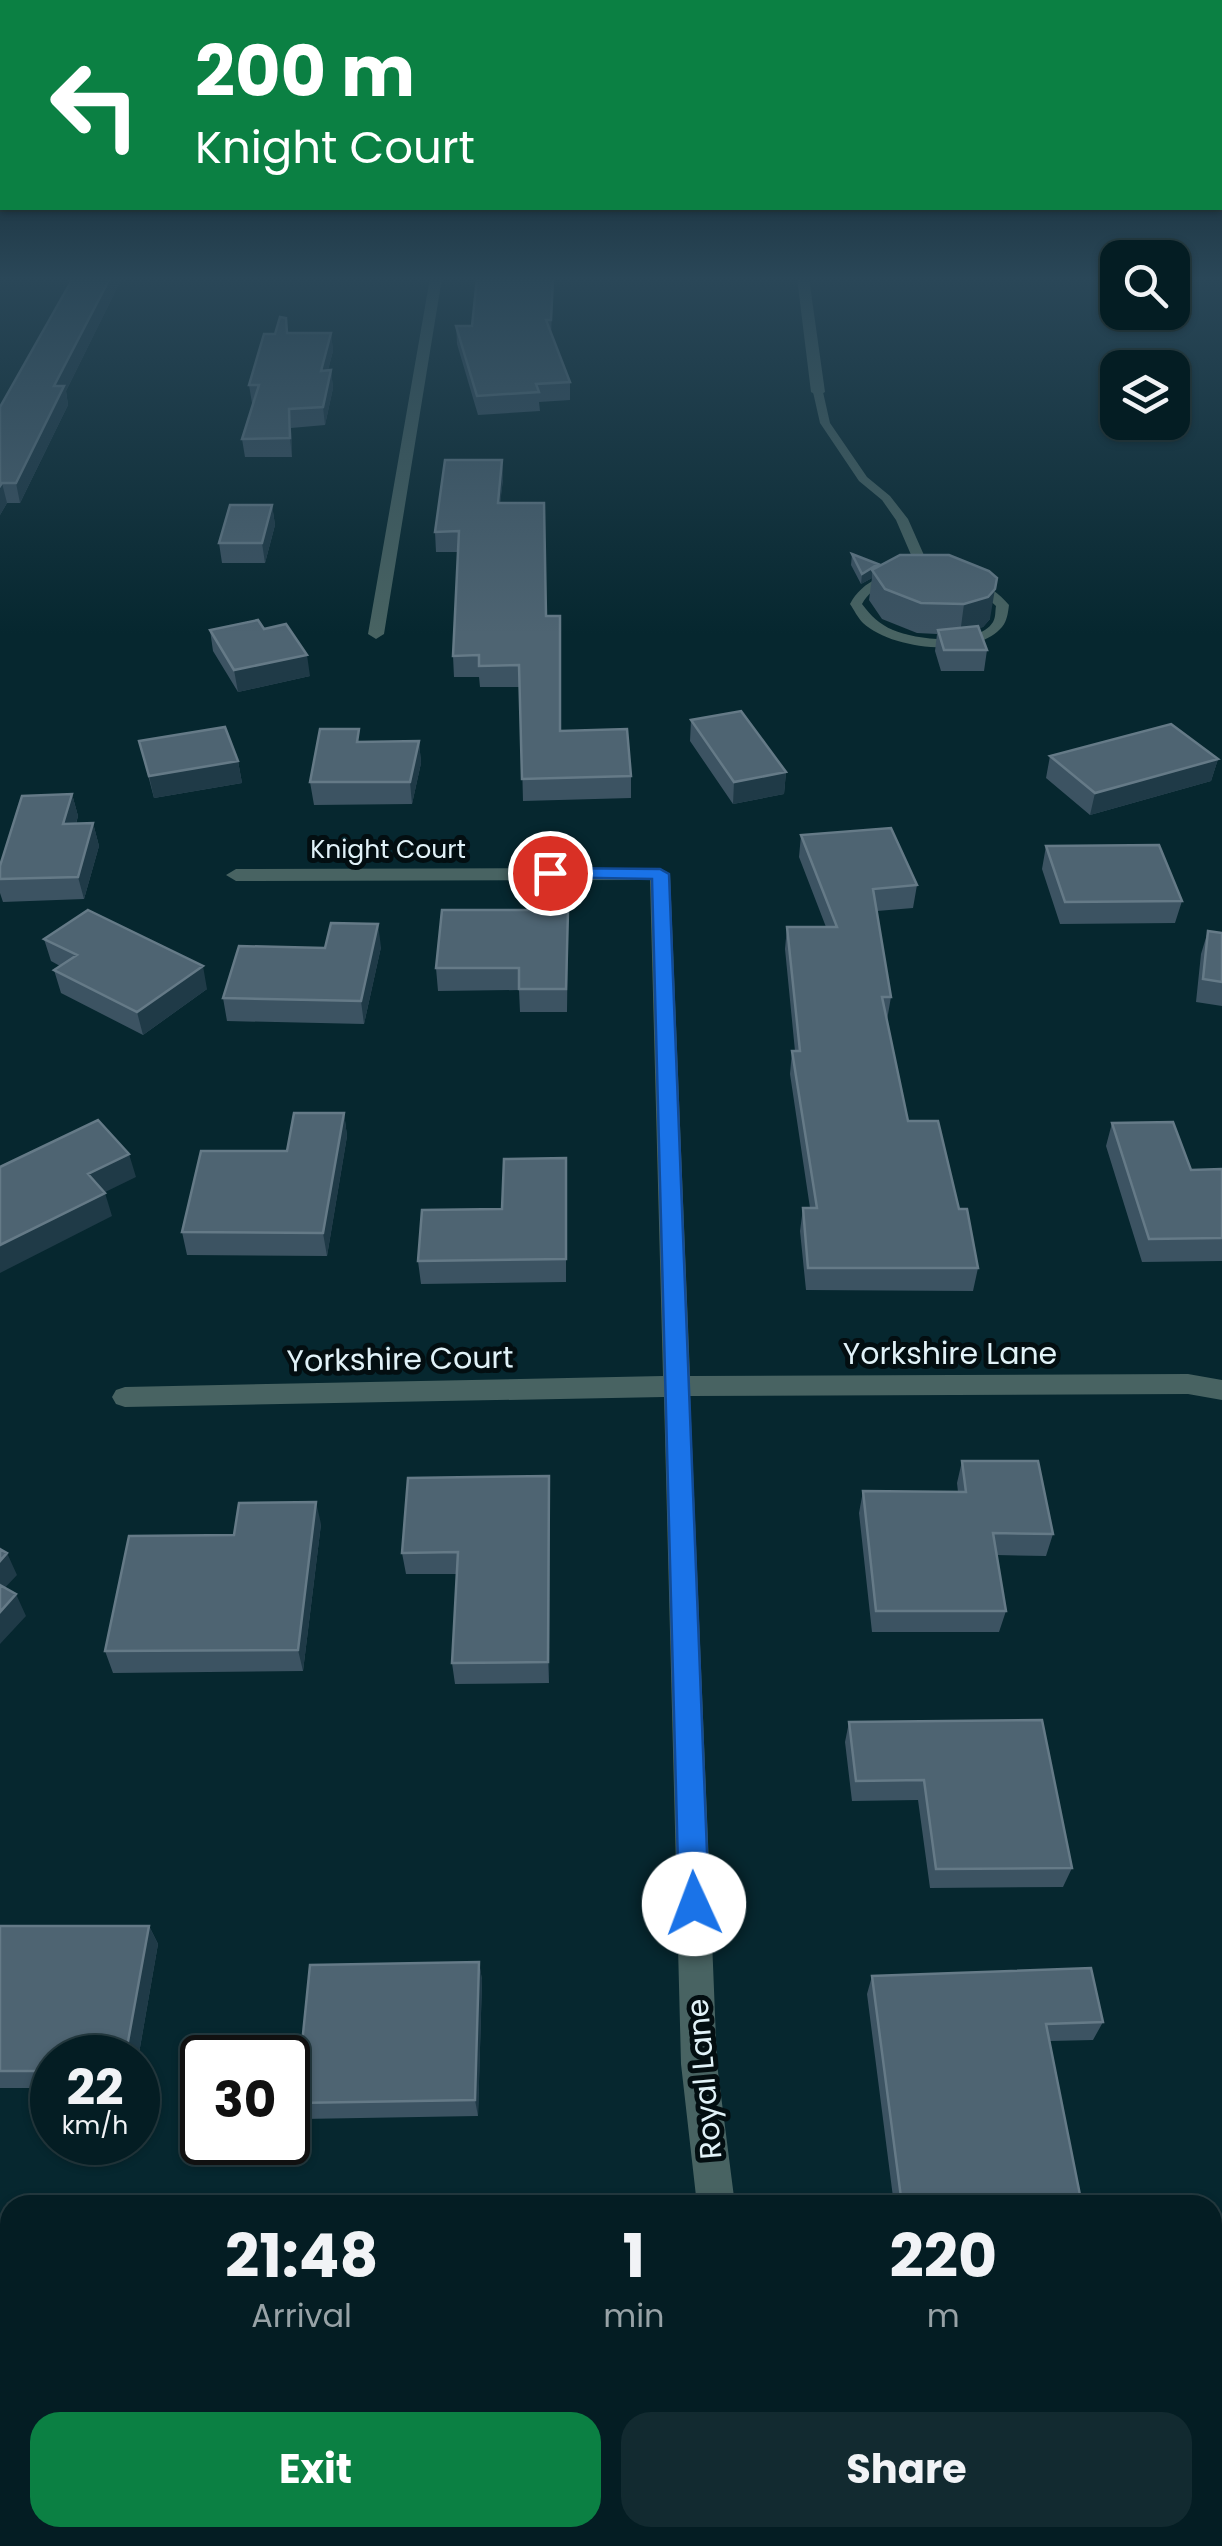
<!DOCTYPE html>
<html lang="en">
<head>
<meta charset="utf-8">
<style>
  :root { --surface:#041d23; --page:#122a30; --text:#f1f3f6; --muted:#97a2a6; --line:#253b41; --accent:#0b8043 }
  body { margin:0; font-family:Poppins,sans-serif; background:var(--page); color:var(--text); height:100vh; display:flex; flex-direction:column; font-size:38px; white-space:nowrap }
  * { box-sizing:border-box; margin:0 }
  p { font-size:32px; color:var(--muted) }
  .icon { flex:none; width:55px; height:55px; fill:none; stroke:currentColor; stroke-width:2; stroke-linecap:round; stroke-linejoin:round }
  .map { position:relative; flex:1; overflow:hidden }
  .details { position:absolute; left:0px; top:2195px; width:1222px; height:352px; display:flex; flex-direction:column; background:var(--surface); border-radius:30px 30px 0 0; box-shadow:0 2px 8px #0004,0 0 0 2px var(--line) }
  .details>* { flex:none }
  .banner { position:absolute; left:0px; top:0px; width:1222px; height:210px; box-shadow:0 2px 8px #0004,0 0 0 2px var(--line); background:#0b8043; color:#fff; overflow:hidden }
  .buttons { position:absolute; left:1100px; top:240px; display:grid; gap:20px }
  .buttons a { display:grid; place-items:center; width:90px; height:90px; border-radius:20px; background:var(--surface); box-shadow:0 2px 8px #0004,0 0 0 2px var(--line); font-size:50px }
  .speed { position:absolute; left:30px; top:2035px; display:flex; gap:20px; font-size:50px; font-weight:700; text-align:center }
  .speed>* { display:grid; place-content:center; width:130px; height:130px; border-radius:50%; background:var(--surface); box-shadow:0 2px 8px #0004,0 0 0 2px var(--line); line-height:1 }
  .speed small { font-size:25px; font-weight:400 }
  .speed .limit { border:5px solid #111; border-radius:15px; background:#fff; color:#111 }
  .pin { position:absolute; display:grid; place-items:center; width:85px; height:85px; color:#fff; margin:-42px; border:5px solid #fff; border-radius:50%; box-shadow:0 2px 10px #0007 }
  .me { position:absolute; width:110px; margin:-55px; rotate:358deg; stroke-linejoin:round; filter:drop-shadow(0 0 8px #0008) }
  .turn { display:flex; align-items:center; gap:35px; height:210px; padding:0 30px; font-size:45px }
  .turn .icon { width:130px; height:130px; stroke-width:2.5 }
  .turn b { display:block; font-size:70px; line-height:85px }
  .eta { display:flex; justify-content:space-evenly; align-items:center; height:170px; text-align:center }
  .eta b { font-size:60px; font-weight:700; line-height:70px }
  .cta { display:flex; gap:20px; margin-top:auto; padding:20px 30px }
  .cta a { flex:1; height:115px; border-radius:30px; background:var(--accent); color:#fff; font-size:40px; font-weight:700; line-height:115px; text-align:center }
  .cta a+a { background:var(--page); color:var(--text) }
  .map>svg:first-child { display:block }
</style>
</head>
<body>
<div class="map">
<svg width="1222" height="2546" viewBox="0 0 1222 2546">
  <rect width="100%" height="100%" fill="#06272f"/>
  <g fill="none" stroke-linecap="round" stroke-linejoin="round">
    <path fill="#486362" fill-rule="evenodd" d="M818,389l5,3 7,31 37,54 23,19 18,23 23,52c31,3 58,10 78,34 -1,8 -2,16 -7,22 -27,32 -110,23 -139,-4 -5,-5 -9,-13 -13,-19 13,-25 41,-34 68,-33l-22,-51 -14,-20 -23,-19 -39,-58 -7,-31zM910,578c32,1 62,4 86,28 -1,5 0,11 -3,16 -16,25 -77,18 -100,8 -14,-6 -22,-14 -31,-26 11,-19 28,-23 48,-26z"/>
    <path fill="#486362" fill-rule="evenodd" d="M430,278h12l-58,356 -8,5 -8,-5z
      M797,278h12l16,114 -7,4 -7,-4z
      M660,868l10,6 20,502 498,-2 34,6v20l-34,-6 -498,2 27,668 18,141h-38l-16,-141 -17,-667 -539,10 -9,-3 -4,-7 4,-7 9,-3 538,-11 -13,-496 -414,1 -10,-6 10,-6z
      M0,2342h10v40h-10z
      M722,2538h42v8h-42z"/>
  </g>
  <path fill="#3c5362" d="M73,278h49l-56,113 2,14 -48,98h-13l-7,12v-108z
    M554,278l-3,55 19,49v18l-31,2 1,9 -62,4 -21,-71 -1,-18h16z
    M286,318l2,15h43l2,18 -5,19h3l2,18 -8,37 -34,3 1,29h-47l-3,-18 11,-36h-1l-3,-18 26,-51z
    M502,460l1,19 -3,24 46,113 15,115 70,45v22l-108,3 -3,-114h-40l-1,-10h-25l-1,-21 5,-104h-22l-1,-20z
    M272,505l3,20 -10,38h-43l-3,-20z
    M852,554l26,14 22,-13 90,64 -7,8 -4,1 8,22 -3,21h-43l-6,-20 2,-17 -20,-1 -35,-14 -13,-19 3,-22 -11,6 -10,-19z
    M264,629l46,47 -72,16 -25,-41 -3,-21z
    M691,720l95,52 -2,22 -51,10 -43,-63z
    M139,741l99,20 4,22 -88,15z
    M419,741l2,22 -9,41 -98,1 -4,-23 51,-40z
    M1050,756l168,3 -7,22 -121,34 -44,-37z
    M72,794l6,22 -2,8 17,-1 6,23 -15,53 -81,3 -3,-9v-27z
    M801,835l116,50 -4,23 -36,3 14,86 -4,23 21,101 51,88 19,59 -5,23 -167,-1 -6,-59 3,-23h7l-20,-134 2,-23h3l-10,-102 2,-22h39l-27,-70z
    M1046,846l136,55 -7,22 -115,1 -18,-55z
    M1208,931l14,2v73l-26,-4 5,-48z
    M568,932l-1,80h-47l-1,-22 -81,1 -2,-23z
    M44,939l163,50 -64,46 -82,-42 -7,-23 6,-4 -9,-5z
    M381,947l-17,77 -137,-3 -4,-23 102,-50z
    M344,1113l3,23 -20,120 -140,-1 -5,-23 105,-81z
    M1112,1123l79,47 31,-1v92l-80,1 -36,-116z
    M566,1158v124l-145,2 -3,-23 84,-52z
    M962,1461l91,73 -7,22 -50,-1 10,56 -7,21h-127l-13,-119 4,-22 95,1 -1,-9z
    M550,1498l-1,185 -94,1 -3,-21 5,-89h-51l-4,-21z
    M321,1524l-18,147 -190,2 -8,-22 129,-116z
    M849,1722l223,146 -9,19 -133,1 -12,-88 -66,1 -7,-59z
    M0,1926h149l9,18 -20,115 -86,-1v30h-52z
    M479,1962l3,18 -4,136 -176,3 -6,-16z
    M872,1976l231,46 -10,18 -43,1 32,164h-188l-27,-211z
    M1001,2538h194l1,8h-194z"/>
  <path fill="#1f3a47" d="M110,278h12l-56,113 2,14 -48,98 -4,-20 38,-97z
    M553,278h1l-3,60v-18z
    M331,333l2,18 -10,37 -2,-17z
    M331,370l2,18 -8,37 -2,-18z
    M289,409l2,19 1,29 -2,-19z
    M502,460l1,19 -5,44v-20z
    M2,483l5,20 -7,12v-29z
    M272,505l3,20 -10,38 -3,-20z
    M878,564l-1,11 -5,-5v8l-11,6 1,-10z
    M995,589l-5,30 -7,8 -23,7 4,-30z
    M307,655l3,21 -72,16 -4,-22z
    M419,741l2,22 -9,41 -2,-22z
    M1218,759l-7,22 -121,34 5,-22z
    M238,761l4,22 -88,15 -5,-22z
    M786,772l-2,22 -51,10 1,-22z
    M72,794l6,22 -9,31 -6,-23z
    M93,823l6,23 -15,53 -6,-22z
    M378,924l3,23 -17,77 -3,-23z
    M203,966l4,23 -64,46 -6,-23z
    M344,1113l3,23 -20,120 -4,-23z
    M129,1154l7,23 -41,20 -7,-23z
    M105,1193l7,23 -112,57v-28z
    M549,1476l1,22 -1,185 -1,-21z
    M316,1502l5,22 -18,147 -5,-21z
    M7,1553l10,22 -17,18v-32z
    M16,1594l10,22 -26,28v-32z
    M149,1926l9,18 -20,115 -13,-1z
    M479,1962l3,18 -4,136 -3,-16z"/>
  <path fill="#4e6472" stroke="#657a87" stroke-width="2.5" d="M73,278h37l-56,108h10l-48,97h-14l-2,3v-79z
    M477,278h76l-2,42h-5l24,62 -34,2 3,8 -62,4 -21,-70h16z
    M280,317l6,1 1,15h44l-10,38 10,-1 -8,37 -34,2 1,29 -48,1 17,-54h-10l15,-51h11z
    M445,460h57l-4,43h46l2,113h14v115l67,-2 4,47 -109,3 -3,-114 -40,1v-11l-26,1 6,-125 -24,1z
    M230,505h42l-10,38h-43z
    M852,554l26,10 -16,10z
    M900,555h49l40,16 8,7 -2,11 -7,8 -24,7 -43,-1 -36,-14 -13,-19z
    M258,620l6,9 22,-5 21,31 -73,15 -24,-40z
    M978,626l9,24h-43l-6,-20z
    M741,711l45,61 -52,10 -43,-62z
    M1171,724l47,35 -123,34 -45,-37z
    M225,727l13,34 -89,15 -10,-35z
    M320,729h39l-2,13 62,-1 -9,41h-100z
    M72,794l-9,30 30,-1 -15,54 -78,2v-13l22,-70z
    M891,828l26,57 -44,4 18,108h-9l26,124h30l21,88h8l11,59h-170l-5,-60h14l-25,-157h8l-13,-124h50l-36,-92z
    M1159,845l23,56 -117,1 -19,-56z
    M88,910l115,56 -66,46 -83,-42 23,-15 -33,-16z
    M442,910h126l-2,79h-47v-21h-83z
    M331,923l47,1 -17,77 -138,-3 16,-52 86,2z
    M1208,931l14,2v49l-19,-3z
    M294,1113h50l-21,120 -141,-1 19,-81h86z
    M98,1120l31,34 -41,20 17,19 -105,52v-78z
    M1173,1122l18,48 31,-1v69l-73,1 -37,-116z
    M566,1158v101l-148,2 4,-51 80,-1 2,-50z
    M962,1461h76l15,73 -60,-1 13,78h-130l-13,-120 103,1z
    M549,1476l-1,186 -96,1 6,-111 -56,1 6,-75z
    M316,1502l-18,148 -193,1 24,-115 105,-1 5,-32z
    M0,1549l7,4 -7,8z
    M0,1585l16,9 -16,18z
    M1042,1720l30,148 -136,1 -12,-89 -68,1 -7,-59z
    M0,1926h149l-24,132h-73v13h-52z
    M479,1962l-4,138 -179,3 14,-138z
    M1091,1968l12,54 -57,2 36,181h-180l-30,-229z
    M1011,2538h184l1,8h-184z"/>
  <linearGradient id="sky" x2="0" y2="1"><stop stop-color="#03151a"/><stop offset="0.44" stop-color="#2a4758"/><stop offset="1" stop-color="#2a4758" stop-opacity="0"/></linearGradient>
  <rect width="1222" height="634" fill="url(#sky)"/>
  <path fill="#1a73e8" stroke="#114b97" stroke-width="2.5" d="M550,868l110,1 9,5 40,1030 -5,11 -10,4 -11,-4 -4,-11 -27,-1025 -108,-2v-8z"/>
  <g text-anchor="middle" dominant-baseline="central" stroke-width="10" stroke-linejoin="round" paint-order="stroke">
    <g font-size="25" fill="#e1f2f8" stroke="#030e11">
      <text x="388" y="849">Knight Court</text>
    </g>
    <g font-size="30" fill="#e1f2f8" stroke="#030e11">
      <text x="950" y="1353">Yorkshire Lane</text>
      <text transform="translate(400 1359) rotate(-1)">Yorkshire Court</text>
      <text transform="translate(704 2079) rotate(-95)">Royal Lane</text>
    </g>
  </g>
</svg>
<div class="buttons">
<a><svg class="icon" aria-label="search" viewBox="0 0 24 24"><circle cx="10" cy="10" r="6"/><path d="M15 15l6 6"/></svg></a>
<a><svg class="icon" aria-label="layers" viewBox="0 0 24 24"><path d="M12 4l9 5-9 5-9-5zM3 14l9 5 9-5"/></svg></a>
</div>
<div class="speed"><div>22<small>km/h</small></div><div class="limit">30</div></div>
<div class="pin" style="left:550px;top:873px;background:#d93025"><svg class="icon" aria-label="arrive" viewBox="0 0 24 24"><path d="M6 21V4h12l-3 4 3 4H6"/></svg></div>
<svg class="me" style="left:694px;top:1904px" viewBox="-20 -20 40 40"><circle r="19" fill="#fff"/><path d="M0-13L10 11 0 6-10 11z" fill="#1a73e8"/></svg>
<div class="banner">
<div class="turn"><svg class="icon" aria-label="left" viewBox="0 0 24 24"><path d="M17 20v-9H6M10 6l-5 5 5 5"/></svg><div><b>200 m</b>Knight Court</div></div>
</div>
<section class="details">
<div class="eta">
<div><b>21:48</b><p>Arrival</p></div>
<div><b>1</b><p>min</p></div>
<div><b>220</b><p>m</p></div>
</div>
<div class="cta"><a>Exit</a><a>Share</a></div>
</section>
</div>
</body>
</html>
